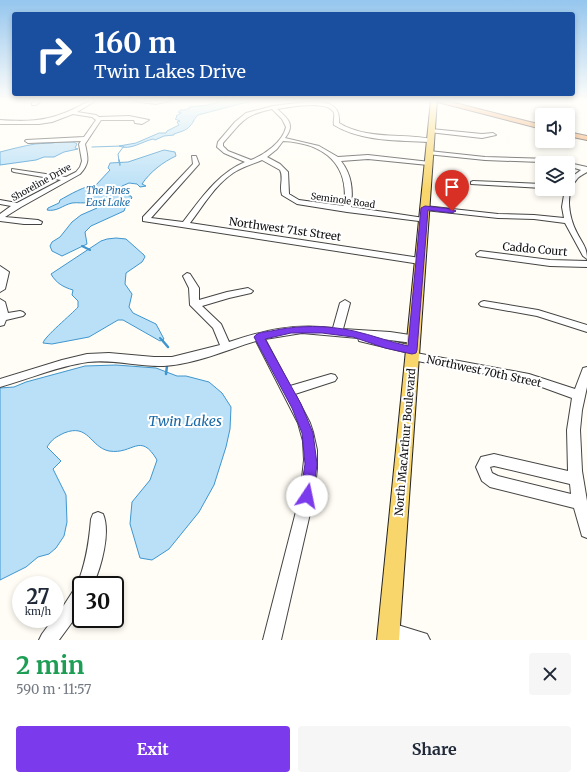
<!DOCTYPE html>
<html lang="en">
<head>
<meta charset="utf-8">
<style>
  :root { --surface:#fff; --page:#f6f6f7; --text:#1f2937; --muted:#747a83; --accent:#7c3aed }
  body { margin:0; font-family:Merriweather,serif; background:var(--page); color:var(--text); height:100vh; display:flex; flex-direction:column; font-size:15px; white-space:nowrap }
  * { box-sizing:border-box; margin:0 }
  p { font-size:13px; color:var(--muted) }
  .icon { flex:none; width:22px; height:22px; fill:none; stroke:currentColor; stroke-width:2; stroke-linecap:round; stroke-linejoin:round }
  .map { position:relative; height:640px; overflow:hidden }
  .details { display:flex; flex-direction:column; background:var(--surface); flex:1 }
  .details>* { flex:none }
  .hud { position:absolute; left:12px; top:12px; width:563px; height:84px; border-radius:4px; box-shadow:0 2px 6px #0003; background:#1a4fa0; color:#fff; overflow:hidden }
  .tools { position:absolute; left:535px; top:108px; display:grid; gap:8px }
  .tools a { display:grid; place-items:center; width:40px; height:40px; border-radius:4px; background:var(--surface); box-shadow:0 2px 6px #0003; font-size:20px }
  .speed { position:absolute; left:12px; top:576px; display:flex; gap:8px; font-size:20px; font-weight:700; text-align:center }
  .speed>* { display:grid; place-content:center; width:52px; height:52px; border-radius:50%; background:var(--surface); box-shadow:0 2px 6px #0003; line-height:1 }
  .speed small { font-size:10px; font-weight:400 }
  .speed .limit { border:2px solid #111; border-radius:6px; background:#fff; color:#111 }
  .pin { position:absolute; display:grid; place-items:center; width:34px; height:34px; color:#fff; margin:-41px -17px; border-radius:50% 50% 50% 0; rotate:-45deg; box-shadow:0 0 4px #0007 }
  .pin .icon { rotate:45deg }
  .me { position:absolute; width:44px; margin:-22px; rotate:11deg; stroke-linejoin:round; filter:drop-shadow(0 0 3px #0008) }
  .turn { display:flex; align-items:center; gap:14px; height:84px; padding:0 16px; font-size:18px }
  .turn .icon { width:52px; height:52px; stroke-width:2.5 }
  .turn b { display:block; font-size:28px; line-height:34px }
  .round { display:grid; place-items:center; flex:none; width:42px; height:42px; border-radius:4px; background:var(--page) }
  .overview { display:flex; align-items:center; justify-content:space-between; height:68px; padding:0 16px }
  h1 { font-size:24px; font-weight:700; line-height:30px; color:#1e9e55 }
  .primary-button { display:flex; gap:8px; margin-top:auto; padding:8px 16px }
  .primary-button a { flex:1; height:46px; border-radius:4px; background:var(--accent); color:#fff; font-size:16px; font-weight:700; line-height:46px; text-align:center }
  .primary-button a+a { background:var(--page); color:var(--text) }
  .map>svg:first-child { display:block }
</style>
</head>
<body>
<div class="map">
<svg width="587" height="640" viewBox="0 0 587 640">
  <rect width="100%" height="100%" fill="#fffdf5"/>
  <path fill="#b9e0f7" stroke="#3f96cf" d="M226,100h29l-57,15c-5,5 -4,7 -8,11 -4,5 -11,6 -16,8v1l-10,1 -9,4 -2,-1c-10,2 -23,12 -34,7l17,-3 23,-10h7l1,-2 12,-6 -2,-3 3,-1 -5,-2 2,-2 -1,-1 5,-3 -3,-1 2,-2h5l5,-2 -1,-1 19,-2z
    M58,142h16l3,2 -2,4 3,1 -14,3 -10,5h-10l-8,3 -36,5v-13c12,-3 23,-6 35,-8 8,-1 15,0 23,-2z
    M164,150l11,2 1,4c-13,6 -26,16 -34,28l4,2 -6,1 -3,-3 -8,-1 -7,3 2,9 7,1 1,2 -5,5 -3,8 -33,15 -6,6 2,12 -25,12 -10,-5 -2,-5 2,-4 8,-5 12,-15 9,-7 16,-7 -6,-3 -3,-3c-5,2 -10,0 -16,1 -9,2 -15,9 -25,7l1,-2 11,-5 1,-3c9,-5 26,-15 36,-15l14,-15 -2,-2 2,-5 18,-1z
    M116,238l10,1 18,16 1,2 -3,5 -16,11 -1,11 7,10 -3,13 4,6 23,11 8,15 -4,2 -37,-21h-5l-29,17 -37,7 -9,-1c1,-6 29,-29 35,-36v-6l-6,-6 1,-5c-10,-3 -17,-7 -22,-16l50,-33 6,-2z
    M116,365l40,3 21,8h9l23,6 13,11 9,14 -1,22 -4,18 -12,38 -15,27 -30,37 -17,11 -12,-2 -10,-34 2,-22 18,-22 7,-20c-17,-29 -24,-5 -48,-9 -19,-4 -20,-28 -45,-18 -8,4 -12,6 -17,14l14,14 -8,8 13,26 1,27 -3,14 -8,12 -7,6 -11,3 -12,10 -26,13v-192l14,-1 12,-5 59,-16z"/>
  <g fill="none" stroke-linecap="round" stroke-linejoin="round">
    <path stroke="#3f96cf" stroke-width="1" d="M92,147l30,-1
      M119,161l-1,-7 6,-8"/>
    <path stroke="#3f96cf" stroke-width="1.5" d="M119,160l1,5"/>
    <path stroke="#3f96cf" stroke-width="2" d="M82,246l8,4
      M160,338l3,3"/>
    <path stroke="#3f96cf" stroke-width="2.5" d="M162,340l6,7
      M166,374l1,-8"/>
    <defs>
      <path id="minor" d="M36,100h6l-6,5h-4v-2z
        M91,100h6l-20,12 19,3 3,2 30,-1 20,4 -7,4 -7,-1 -1,-3h-33l-16,24c3,14 5,19 -5,30l-59,33 -16,10 33,3 4,2 -1,2h-17l-24,-3v-7l11,-8 -11,-2v-4l17,3 44,-23 -47,-8 -2,-1v-2l54,8 10,-5 4,-5 2,-6 -3,-17 2,-3 -53,2 -3,-2 1,-1 58,-3 12,-17 -4,-3 -19,-3 -21,8 -13,2h-39v-4c39,3 57,-1 91,-20z
        M126,100h48l-18,4z
        M306,102c17,0 35,-1 33,21 28,17 62,10 93,16v2l-2,1c-32,-2 -68,0 -96,-17 -1,-3 1,-9 0,-12 -5,-14 -46,-6 -57,-4 10,9 19,15 8,29l34,8 19,11 30,-2 62,7v2l-2,1 -60,-6 -27,2c11,14 12,29 10,46l73,11 4,2 -1,2 -80,-10 -50,-8 -15,-9c-3,-9 2,-17 -2,-25l-18,-10c-9,4 -20,7 -29,13 -18,12 -30,33 -43,50l230,35 3,1 1,2 -1,2 -3,1 -277,-43v-4l50,-53 -1,-8h4l3,8 -48,54 32,4c18,-23 34,-48 62,-60l-21,-9 -7,-6 1,-5 17,-20 11,-9 27,-7zM272,109l10,10 4,8c-3,15 -22,28 -35,33l-23,-9 -5,-5v-3c18,-20 20,-28 49,-34zM283,141c41,2 67,23 61,65l-45,-6 -10,-6 -1,-22 -8,-8 -13,-7 10,-8z
        M431,129l51,5 11,-1 3,2 -14,3 -53,-6v-2z
        M429,151l56,6 66,2 36,8v5c-3,2 -8,4 -10,7 -13,14 -8,39 0,54 5,10 10,14 10,26l-4,-3 -18,-33 -31,-4 -36,-1 -73,-8 -4,-2 4,-2 73,8 36,1 30,3 -2,-11 3,-18h3c0,-10 5,-13 13,-19l-13,-4v-3l-83,-3 -58,-6v-2z
        M473,181l69,3v4l-71,-4v-2z
        M480,251l70,9 37,1v6l-37,-1 -73,-10 -1,-2z
        M0,266l9,6 -4,17 -5,3z
        M187,273l3,1 9,14v12l28,-8 21,-4 5,3 -2,2 -22,5 -27,8 19,18 8,18c36,-12 66,-19 104,-14l7,-25 5,-3 5,3 -7,26 47,3 27,4 1,3 -1,3 -4,1 -31,-4 35,8 1,3 -2,3 113,21 46,15 8,-21 4,-1v20l-5,23 -2,20 2,41 5,30v37l-5,-2 -8,-28 -84,-21 -8,-6 -6,-14 5,-10 13,-3 74,17 -1,-41 5,-32 -44,-16 -116,-22 -4,-1 -1,-3 2,-3 -50,-12 -1,-3 -56,-5 -37,6 25,47 41,-12 4,1 2,3 -2,3 -40,13 15,29 3,9 4,18v19l-3,27 -33,144h-18l37,-144 4,-36 -1,-19 -5,-18 -42,-82c-30,9 -60,23 -92,25 -25,1 -50,-7 -76,-4 -30,4 -59,17 -88,25v-8l62,-19 25,-6 22,-1 45,4h18l48,-12 -7,-17 -23,-23 -1,-17 -6,-12zM494,466l76,18 1,10 -73,-18 -6,-3 -2,-6z
        M0,299l5,3 3,11 12,-2 3,1 2,2 -2,2 -17,4 -2,5 -4,1z
        M484,301l54,9 49,15v7l-50,-16 -56,-10 -2,-2 2,-2z
        M98,512l5,2c8,18 -2,54 -10,71h-12v25l-22,30h-20l3,-6 11,-15h2l20,-31 3,-1 -1,-2c9,-22 12,-42 14,-66l2,-5z
        M388,622l39,12 3,6h-41l-7,-3 -3,-6 3,-6z"/>
      <path id="major" d="M431,100h6l-38,540h-22z"/>
      <path id="highway" d="M430,100h13l99,25v4z
        M568,132l19,4v4l-19,-4z"/>
    </defs>
    <use href="#minor" stroke="#444" stroke-width="2"/>
    <use href="#major" stroke="#222" stroke-width="2"/>
    <use href="#highway" stroke="#222" stroke-width="2"/>
    <use href="#minor" fill="#fff" fill-rule="evenodd"/>
    <use href="#major" fill="#f9d66b" fill-rule="evenodd"/>
    <use href="#highway" fill="#f5a25d" fill-rule="evenodd"/>
  </g>
  <linearGradient id="sky" x2="0" y2="1"><stop stop-color="#95c6ee"/><stop offset="0.53" stop-color="#fffefa"/><stop offset="1" stop-color="#fffefa" stop-opacity="0"/></linearGradient>
  <rect width="587" height="190" fill="url(#sky)"/>
  <path fill="#7c3aed" stroke="#51269a" d="M425,206l27,3 4,2 -4,2 -24,-3 -11,140 -1,3 -4,1 -27,-6 -32,-11 -31,-4h-31l-26,6 36,65 12,29 4,31 -4,32 -2,5 -4,1 -5,-1 -2,-5 5,-32 -3,-31 -10,-25 -38,-71c3,-5 11,-5 17,-6 27,-6 56,-6 83,0 18,4 36,11 54,15l13,-138z"/>
  <g text-anchor="middle" dominant-baseline="central" stroke-width="4" stroke-linejoin="round" paint-order="stroke">
    <g font-size="9" fill="#111" stroke="#fff">
      <text transform="translate(41 182) rotate(-29)">Shoreline Drive</text>
      <text transform="translate(343 200) rotate(8)">Seminole Road</text>
    </g>
    <g font-size="10" font-style="italic" fill="#1768a6" stroke="#fff">
      <text x="108" y="190">The Pines<tspan x="108" dy="12">East Lake</tspan></text>
    </g>
    <g font-size="11" fill="#111" stroke="#fff">
      <text transform="translate(285 229) rotate(8)">Northwest 71st Street</text>
      <text transform="translate(535 249) rotate(5)">Caddo Court</text>
      <text transform="translate(484 371) rotate(12)">Northwest 70th Street</text>
      <text transform="translate(405 442) rotate(-85)">North MacArthur Boulevard</text>
    </g>
    <g font-size="14" font-style="italic" fill="#1768a6" stroke="#fff">
      <text x="185" y="421">Twin Lakes</text>
    </g>
  </g>
</svg>
<div class="tools">
<a><svg class="icon" aria-label="sound" viewBox="0 0 24 24"><path d="M4 9h4l5-4v14l-5-4H4zM17 9q2 3 0 6"/></svg></a>
<a><svg class="icon" aria-label="layers" viewBox="0 0 24 24"><path d="M12 4l9 5-9 5-9-5zM3 14l9 5 9-5"/></svg></a>
</div>
<div class="speed"><div>27<small>km/h</small></div><div class="limit">30</div></div>
<div class="pin" style="left:452px;top:211px;background:#d93025"><svg class="icon" aria-label="arrive" viewBox="0 0 24 24"><path d="M6 21V4h12l-3 4 3 4H6"/></svg></div>
<svg class="me" style="left:307px;top:496px" viewBox="-20 -20 40 40"><circle r="19" fill="#fff"/><path d="M0-13L10 11 0 6-10 11z" fill="#7c3aed"/></svg>
<div class="hud">
<div class="turn"><svg class="icon" aria-label="right" viewBox="0 0 24 24"><path d="M7 20v-9h11M14 6l5 5-5 5"/></svg><div><b>160 m</b>Twin Lakes Drive</div></div>
</div>
</div>
<section class="details">
<div class="overview"><div><h1>2 min</h1><p>590 m · 11:57</p></div><a class="round"><svg class="icon" aria-label="close" viewBox="0 0 24 24"><path d="M6 6l12 12M18 6L6 18"/></svg></a></div>
<div class="primary-button"><a>Exit</a><a>Share</a></div>
</section>
</body>
</html>
